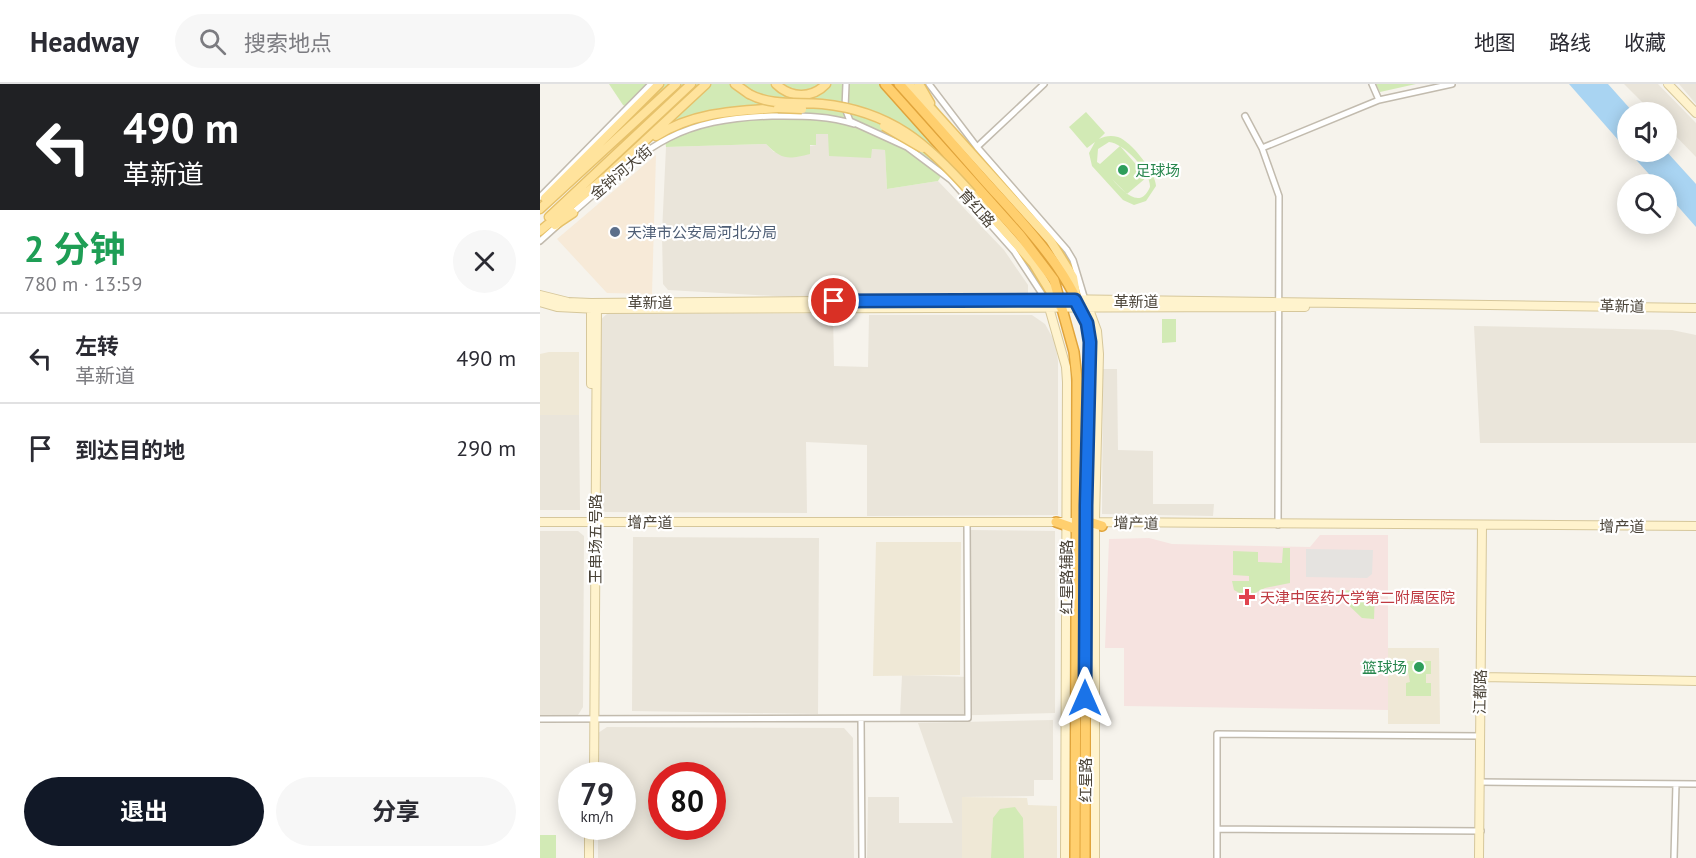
<!DOCTYPE html>
<html lang="zh">
<head>
<meta charset="utf-8">
<style>
  :root { --surface:#fff; --page:#f7f7f7; --text:#2b2b33; --muted:#7c7c81; --line:#e1e1e2; --accent:#111827 }
  body { margin:0; font-family:"PT Sans","Noto Sans SC",sans-serif; background:var(--page); color:var(--text); height:100vh; display:flex; flex-direction:column; font-size:22px; white-space:nowrap }
  * { box-sizing:border-box; margin:0 }
  p { font-size:20px; color:var(--muted) }
  .icon { flex:none; width:33px; height:33px; fill:none; stroke:currentColor; stroke-width:2; stroke-linecap:round; stroke-linejoin:round }
  .map { position:relative; flex:1; overflow:hidden }
  .side { display:flex; flex-direction:column; background:var(--surface); width:540px }
  .side>* { flex:none }
  .guide { background:#202124; color:#fff; overflow:hidden }
  .fabs { position:absolute; left:1077px; top:18px; display:grid; gap:12px }
  .fabs a { display:grid; place-items:center; width:60px; height:60px; border-radius:50%; background:var(--surface); box-shadow:0 3px 15px #0003; font-size:30px }
  .speed { position:absolute; left:18px; top:678px; display:flex; gap:12px; font-size:30px; font-weight:700; text-align:center }
  .speed>* { display:grid; place-content:center; width:78px; height:78px; border-radius:50%; background:var(--surface); box-shadow:0 3px 15px #0003; line-height:1 }
  .speed small { font-size:15px; font-weight:400 }
  .speed .limit { border:9px solid #d22; background:#fff; color:#111 }
  .pin { position:absolute; display:grid; place-items:center; width:51px; height:51px; color:#fff; margin:-26px; border:3px solid #fff; border-radius:50%; box-shadow:0 2px 6px #0007 }
  .me { position:absolute; width:66px; margin:-33px; rotate:0deg; stroke-linejoin:round; filter:drop-shadow(0 0 4px #0008) }
  .turn { display:flex; align-items:center; gap:21px; height:126px; padding:0 24px; font-size:27px }
  .turn .icon { width:78px; height:78px; stroke-width:2.5 }
  .turn b { display:block; font-size:42px; line-height:51px }
  .round { display:grid; place-items:center; flex:none; width:63px; height:63px; border-radius:32px; background:var(--page) }
  .head { display:flex; align-items:center; justify-content:space-between; height:102px; padding:0 24px }
  h1 { font-size:36px; font-weight:700; line-height:45px; color:#1e9e55 }
  .action { display:flex; gap:12px; margin-top:auto; padding:12px 24px }
  .action a { flex:1; height:69px; border-radius:36px; background:var(--accent); color:#fff; font-size:24px; font-weight:700; line-height:69px; text-align:center }
  .action a+a { background:var(--page); color:var(--text) }
  ul { padding:0; list-style:none }
  li { display:flex; align-items:center; gap:18px; height:90px; padding:0 24px; border-top:2px solid var(--line) }
  li div { flex:1 }
  li b { display:block; font-size:22px }
  li em { font-style:normal }
  header { display:flex; align-items:center; gap:36px; box-sizing:border-box; height:84px; padding:0 30px; background:var(--surface); border-bottom:2px solid var(--line) }
  header strong { font-size:28px }
  nav { display:flex; gap:33px; margin-inline-start:auto; font-size:21px }
  .search { width:420px; height:54px; background:var(--page); display:flex; align-items:center; gap:15px; box-sizing:border-box; padding:0 21px; border-radius:33px; color:var(--muted); font-size:22px }
  main { display:flex; flex:1; min-height:0 }
  .map>svg:first-child { display:block }
</style>
</head>
<body>
<header>
<strong>Headway</strong>
<div class="search"><svg class="icon" aria-label="search" viewBox="0 0 24 24"><circle cx="10" cy="10" r="6"/><path d="M15 15l6 6"/></svg>搜索地点</div>
<nav><a>地图</a><a>路线</a><a>收藏</a></nav>
</header>
<main>
<section class="side">
<div class="guide">
<div class="turn"><svg class="icon" aria-label="left" viewBox="0 0 24 24"><path d="M17 20v-9H6M10 6l-5 5 5 5"/></svg><div><b>490 m</b>革新道</div></div>
</div>
<div class="head"><div><h1>2 分钟</h1><p>780 m · 13:59</p></div><a class="round"><svg class="icon" aria-label="close" viewBox="0 0 24 24"><path d="M6 6l12 12M18 6L6 18"/></svg></a></div>
<ul>
<li><svg class="icon" aria-label="left" viewBox="0 0 24 24"><path d="M17 20v-9H6M10 6l-5 5 5 5"/></svg><div><b>左转</b><p>革新道</p></div><em>490 m</em></li>
<li><svg class="icon" aria-label="arrive" viewBox="0 0 24 24"><path d="M6 21V4h12l-3 4 3 4H6"/></svg><div><b>到达目的地</b></div><em>290 m</em></li>
</ul>
<div class="action"><a>退出</a><a>分享</a></div>
</section>
<div class="map">
<svg width="1156" height="774" viewBox="0 0 1156 774">
  <rect width="100%" height="100%" fill="#f6f3ec"/>
  <path fill="#eae5da" fill-rule="evenodd" d="M1084,0h34l38,39v34l-29,-30 -1,-15h-14z
    M1139,0h17v21v-1z
    M276,49l13,1v21l42,2v-8l14,1 2,39 51,-8 66,69 24,35v8l-2,3 -233,1 -125,-7 -5,-6 -1,-51 4,-86 100,-3 8,8 42,-7z
    M67,230h226l1,52 34,1 1,-52h163l13,9 10,18 3,19v154l-191,1v-71l-61,-3 1,71 -202,-1 -6,-6v-185z
    M934,242l198,4 24,5v108h-216z
    M563,285h14l1,81 35,1v53h61l-1,12 -111,-2z
    M0,331h39l1,95h-40z
    M430,446l85,1v182l-155,4 2,-42 68,2z
    M0,447h38l6,5 -1,171 -5,8h-38z
    M93,453l186,1 -1,176 -186,-3z
    M513,636v60h-19v16l-72,1v61h-95l1,-61h31v26h54l-35,-100z
    M67,643l237,1 9,10 1,120h-256v-31l24,-1v-50l-24,-1v-42zM122,692h50v50h-50z"/>
  <path fill="#f7ead8" d="M116,71l-4,139 -45,-1 -50,-54z"/>
  <path fill="#efe8d6" d="M9,268h30v63h-39v-61z
    M336,458h85l-1,133 -87,1z
    M848,564h51l1,76h-52z
    M422,713l65,1 1,7 29,1v52h-95z"/>
  <path fill="#f6e3e0" d="M780,451h68v175l-264,-4v-58h-19l4,-109 40,-1 23,6 138,3z"/>
  <path fill="#d2eab5" fill-rule="evenodd" d="M69,0h311l43,57 -25,40 -51,8 -2,-39 -13,-1 -1,9 -42,-2 -1,-22h-12v11h-6v9c-21,5 -27,7 -44,-10l-100,3 -3,-19 -40,-23z
    M836,0h40l-36,8z
    M546,28l19,21 -6,6c6,-3 12,-4 19,-2 13,4 38,36 38,49l-10,15 -12,4 -11,-5 -31,-34 -3,-13 6,-11 -8,6 -18,-21zM569,58c15,1 42,30 41,45 -10,24 -28,3 -38,-8l15,15 20,-17 -27,-31 -20,18 -3,-2 1,-13z
    M622,235h14v23l-14,1z
    M743,464h7v35l-25,5 -18,9 -13,-7 -2,-9h17v-5l-16,-1v-24l25,1v10l24,1z
    M800,506l35,2 -1,27 -12,-1 -23,-22 -2,-4z
    M866,577h25v13h-5v9h5v13h-25v-13l4,-1z
    M475,723l8,11 1,40h-33l2,-40 7,-9z
    M0,751h16v23h-16z"/>
  <path fill="#e5e3e0" d="M766,465l67,1 -1,24 -5,4 -61,-1z"/>
  <path fill="#a9d4f2" d="M1029,0h39l25,28h-5l-1,38z
    M1126,67l30,33v43l-29,-33 -1,-10h-8l-29,-32z"/>
  <g fill="none" stroke-linecap="round" stroke-linejoin="round">
    <defs>
      <path id="street" d="M306,0l-1,24 5,13 57,26 44,33 63,71 32,49
        M389,0l48,63 90,103 6,10 12,40
        M832,0l7,16
        M705,32l17,32
        M437,63l67,-63
        M0,113l111,-113
        M31,130c73,-63 98,-95 201,-98 27,0 55,-1 82,8
        M0,157l19,-17
        M738,441l1,-329 -17,-48 117,-48 73,-16
        M0,635l428,-1 -1,-196
        M321,635l1,139
        M939,698l217,2
        M677,745l264,2
        M677,774v-124l264,2
        M1134,774l2,-74"/>
      <path id="secondary" d="M1128,0l28,29
        M0,211l28,7 23,1 464,-4 641,9
        M0,218l17,5 40,2 708,-2
        M508,220l18,63 1,15 -2,476
        M547,220l10,27 2,23 -4,165v339
        M51,222v78
        M0,438h541
        M556,438l600,4
        M940,593l216,4
        M54,692l3,-470
        M49,774v-32
        M939,774l3,-333"/>
      <path id="primary" d="M195,0l14,10
        M236,0c14,14 36,15 50,0
        M369,0l141,156 23,37 3,18
        M379,0l11,19
        M116,52c38,-24 79,-25 122,-28
        M432,110l61,69 27,44
        M5,114l114,-114
        M0,125l136,-125
        M9,133l142,-133
        M15,141l18,-12
        M0,147l68,-56 98,-91"/>
      <path id="highway" d="M345,0l135,151 34,45 20,72 3,27 -2,479
        M359,0c29,32 57,64 85,96 40,45 97,100 106,162l-4,180 -1,336
        M543,436l19,6
        M516,438l23,8"/>
    </defs>
    <use href="#street" stroke="#c2bbae" stroke-width="8"/>
    <use href="#secondary" stroke="#d6c79b" stroke-width="10"/>
    <use href="#primary" stroke="#e6c16a" stroke-width="11"/>
    <use href="#highway" stroke="#e0a43c" stroke-width="12"/>
    <use href="#street" stroke="#fff" stroke-width="5"/>
    <use href="#secondary" stroke="#fff3cd" stroke-width="8"/>
    <use href="#primary" stroke="#ffe39c" stroke-width="8"/>
    <use href="#highway" stroke="#ffcf6e" stroke-width="9"/>
    <defs>
      <path id="primary-bridge" d="M209,10c22,12 48,8 73,10 69,7 106,40 150,90
        M238,24l24,1
        M344,42l38,22"/>
    </defs>
    <use href="#primary-bridge" stroke="#e6c16a" stroke-width="11" stroke-linecap="butt"/>
    <use href="#primary-bridge" stroke="#ffe39c" stroke-width="8"/>
  </g>
  <g fill="none" stroke-linecap="round" stroke-linejoin="round">
    <defs>
      <path id="route" d="M294,217l241,-1 12,23 3,19 -4,163 -1,193"/>
    </defs>
    <use href="#route" stroke="#114b97" stroke-width="15"/>
    <use href="#route" stroke="#1a73e8" stroke-width="10"/>
  </g>
  <g fill="#2e9e5b" stroke="#fff" stroke-width="2">
    <circle cx="583" cy="86" r="6"/>
    <circle cx="879" cy="583" r="6"/>
  </g>
  <circle fill="#5c6f8a" stroke="#fff" stroke-width="2" cx="75" cy="148" r="6"/>
  <path fill="#e0444e" stroke="#fff" stroke-width="2" d="M704 504h6v6h6v6h-6v6h-6v-6h-6v-6h6z"/>
  <g text-anchor="middle" dominant-baseline="central" stroke-width="4.5" stroke-linejoin="round" paint-order="stroke">
    <g font-size="15" fill="#27864d" stroke="#fff" text-anchor="start">
      <text x="595" y="86">足球场</text>
      <text x="867" y="583" text-anchor="end">篮球场</text>
    </g>
    <g font-size="15" fill="#4b4439" stroke="#fff">
      <text transform="translate(81 88) rotate(-40)">金钟河大街</text>
      <text transform="translate(437 124) rotate(48)">育红路</text>
      <text x="596" y="217">革新道</text>
      <text x="110" y="218">革新道</text>
      <text transform="translate(1082 222) rotate(1)">革新道</text>
      <text x="110" y="438">增产道</text>
      <text transform="translate(596 439) rotate(1)">增产道</text>
      <text x="1082" y="442">增产道</text>
      <text transform="translate(55 455) rotate(-90)">王串场五号路</text>
      <text transform="translate(526 493) rotate(-90)">红星路辅路</text>
      <text transform="translate(940 608) rotate(-89)">江都路</text>
      <text transform="translate(545 696) rotate(-90)">红星路</text>
    </g>
    <g font-size="15" fill="#4e5e75" stroke="#fff" text-anchor="start">
      <text x="87" y="148">天津市公安局河北分局</text>
    </g>
    <g font-size="15" fill="#be3a42" stroke="#fff" text-anchor="start">
      <text x="720" y="513">天津中医药大学第二附属医院</text>
    </g>
  </g>
</svg>
<div class="fabs">
<a><svg class="icon" aria-label="sound" viewBox="0 0 24 24"><path d="M4 9h4l5-4v14l-5-4H4zM17 9q2 3 0 6"/></svg></a>
<a><svg class="icon" aria-label="search" viewBox="0 0 24 24"><circle cx="10" cy="10" r="6"/><path d="M15 15l6 6"/></svg></a>
</div>
<div class="speed"><div>79<small>km/h</small></div><div class="limit">80</div></div>
<div class="pin" style="left:294px;top:217px;background:#d93025"><svg class="icon" aria-label="arrive" viewBox="0 0 24 24"><path d="M6 21V4h12l-3 4 3 4H6"/></svg></div>
<svg class="me" style="left:545px;top:614px" viewBox="-20 -20 40 40"><path d="M0-17L14 15 0 8-14 15z" fill="#1a73e8" stroke="#fff" stroke-width="4"/></svg>
</div>
</main>
</body>
</html>
